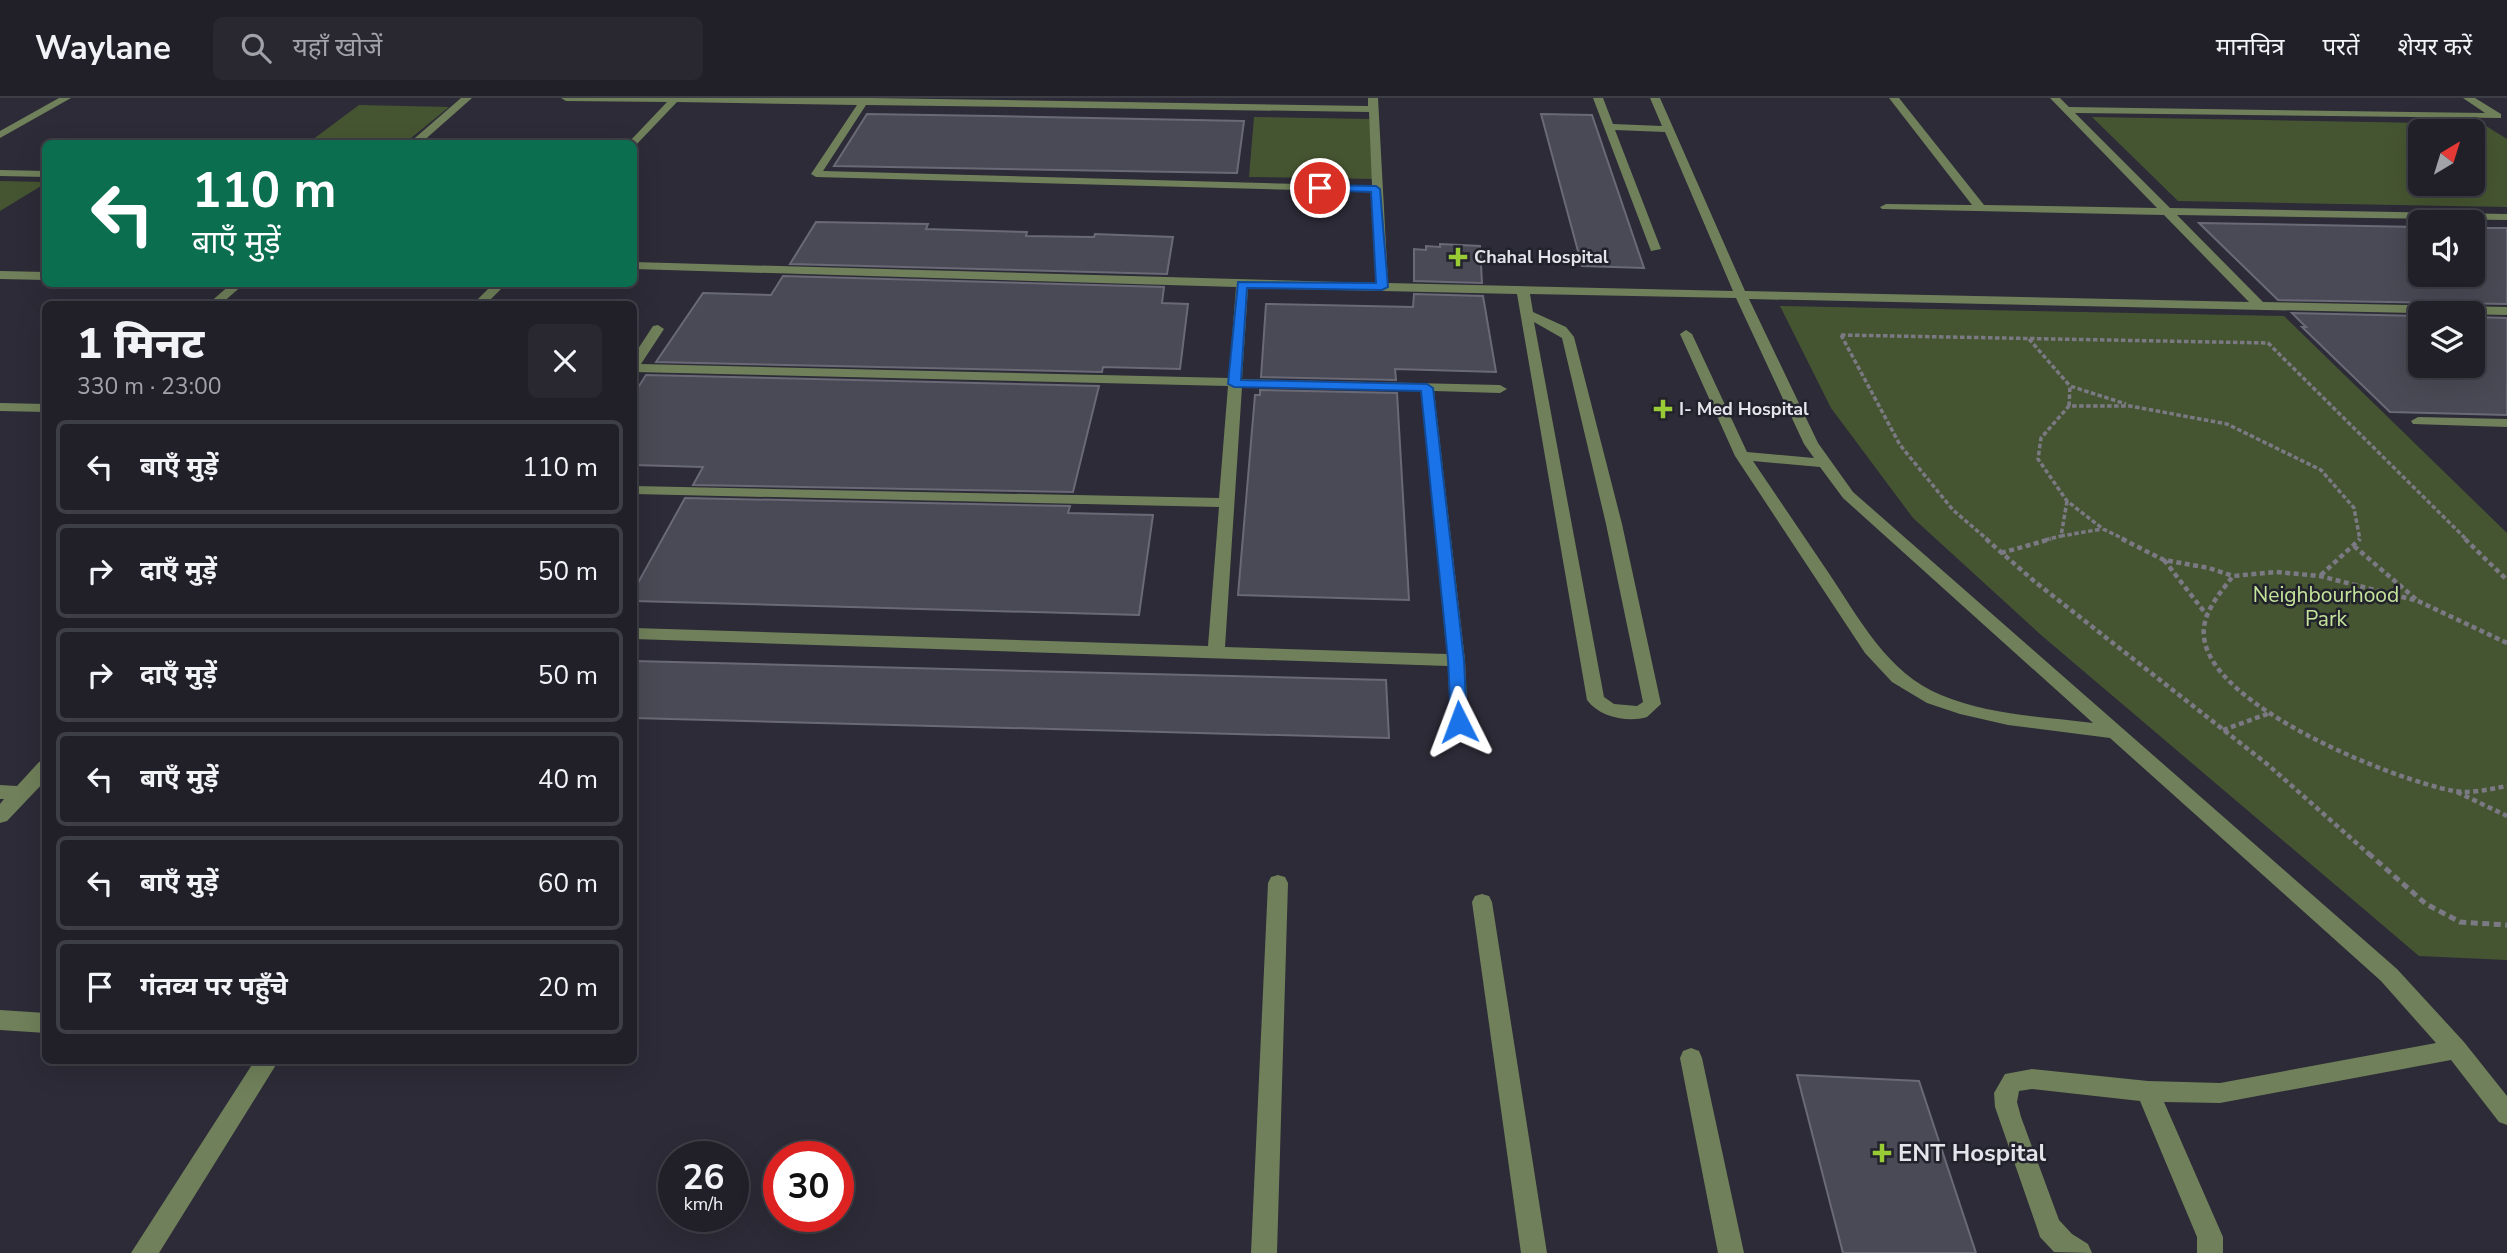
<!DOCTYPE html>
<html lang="hi">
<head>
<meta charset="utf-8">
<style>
  :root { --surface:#212029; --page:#292831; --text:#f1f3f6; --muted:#a2a3a8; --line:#3e3e46 }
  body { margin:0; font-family:"Nunito Sans","Noto Sans Devanagari",sans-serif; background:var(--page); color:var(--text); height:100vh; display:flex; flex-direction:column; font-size:26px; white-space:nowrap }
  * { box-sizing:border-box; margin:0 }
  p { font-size:23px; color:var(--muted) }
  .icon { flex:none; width:38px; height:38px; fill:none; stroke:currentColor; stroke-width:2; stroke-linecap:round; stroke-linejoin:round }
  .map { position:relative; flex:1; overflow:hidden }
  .details { position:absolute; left:42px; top:203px; width:595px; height:763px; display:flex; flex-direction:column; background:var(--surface); border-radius:10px; box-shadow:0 7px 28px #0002,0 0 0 2px var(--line) }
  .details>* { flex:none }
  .banner { position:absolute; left:42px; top:42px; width:595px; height:147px; border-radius:10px; box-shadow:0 7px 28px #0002,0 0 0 2px var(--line); background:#0b6e4f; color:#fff; overflow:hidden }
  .needle { width:46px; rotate:38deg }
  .fabs { position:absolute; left:2408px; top:21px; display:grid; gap:14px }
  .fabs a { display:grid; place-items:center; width:77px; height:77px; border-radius:10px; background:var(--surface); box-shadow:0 7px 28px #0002,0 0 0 2px var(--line); font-size:35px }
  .speed { position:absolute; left:658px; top:1043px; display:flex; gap:14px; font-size:35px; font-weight:700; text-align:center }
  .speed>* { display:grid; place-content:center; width:91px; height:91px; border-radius:50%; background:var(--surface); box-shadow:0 7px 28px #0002,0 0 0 2px var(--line); line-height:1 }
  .speed small { font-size:18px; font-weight:400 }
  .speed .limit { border:10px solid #d22; background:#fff; color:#111 }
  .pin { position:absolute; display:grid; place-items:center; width:60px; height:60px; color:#fff; margin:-30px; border:4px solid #fff; border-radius:50%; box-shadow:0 2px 7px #0007 }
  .me { position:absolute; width:77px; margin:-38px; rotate:357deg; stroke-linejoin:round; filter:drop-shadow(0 0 5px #0008) }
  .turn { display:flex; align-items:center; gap:24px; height:147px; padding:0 35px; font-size:32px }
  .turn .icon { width:91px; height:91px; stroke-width:2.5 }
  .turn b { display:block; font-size:49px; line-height:60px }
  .round { display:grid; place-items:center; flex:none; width:74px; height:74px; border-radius:10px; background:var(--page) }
  .head { display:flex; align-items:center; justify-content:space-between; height:119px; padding:0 35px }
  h1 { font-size:42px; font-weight:800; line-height:52px }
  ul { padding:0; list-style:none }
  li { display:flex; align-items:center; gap:21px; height:94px; margin:0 14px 10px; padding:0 21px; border:4px solid var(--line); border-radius:10px }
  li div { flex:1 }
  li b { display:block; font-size:26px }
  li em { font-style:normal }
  header { display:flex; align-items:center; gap:42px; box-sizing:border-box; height:98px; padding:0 35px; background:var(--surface); border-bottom:2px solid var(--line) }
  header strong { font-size:33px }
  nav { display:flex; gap:38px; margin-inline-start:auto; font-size:24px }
  .search { width:490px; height:63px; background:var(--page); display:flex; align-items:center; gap:18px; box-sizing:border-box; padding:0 24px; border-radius:10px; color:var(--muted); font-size:26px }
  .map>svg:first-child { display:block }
</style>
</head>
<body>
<header>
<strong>Waylane</strong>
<div class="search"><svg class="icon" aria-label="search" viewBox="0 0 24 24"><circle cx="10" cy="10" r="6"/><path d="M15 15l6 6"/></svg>यहाँ खोजें</div>
<nav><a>मानचित्र</a><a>परतें</a><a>शेयर करें</a></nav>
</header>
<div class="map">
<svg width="2507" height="1155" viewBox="0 0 2507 1155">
  <rect width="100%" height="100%" fill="#2c2b37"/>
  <path fill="#465531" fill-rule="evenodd" d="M359,7l90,2 -44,36h-97z
    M1254,19l118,2 3,60 -126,-2z
    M2092,19l391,7 24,15v68l-329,-6zM2473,33v53h-53v-53z
    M0,83l45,1 1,1 -46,28z
    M1780,208l504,10 223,217v427l-88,-4 -378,-321 -128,-117 -82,-110z"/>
  <path fill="#4a4a56" stroke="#6a6976" stroke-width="2" d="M867,16l126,2 251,5 -7,52 -403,-7z
    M1541,16l51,1 52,153 -62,-2z
    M816,124l112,2 -2,5 101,3 -1,4 68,1 1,-3 78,3 -6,37 -377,-10z
    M2199,125l221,4v48h53v-47h34v76l-229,-4z
    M1440,146l40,2 2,37 -68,-2v-32l12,1v-4l14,1z
    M783,178l381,11 -2,16 26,1 -8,65 -77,-2 -1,5 -446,-10 47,-69 68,2z
    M1414,196l69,2 13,76 -101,-3 1,11 -135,-3 5,-73 147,3z
    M2292,215l128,3v50h53v-49l34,1v97l-117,-3 -88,-85h4z
    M646,277l453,11 -26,106 -380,-7 10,-18 -69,-2v-71z
    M1260,292l137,3 12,207 -171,-5 17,-200h5z
    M685,400l385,8 -2,7 85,2 -14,100 -505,-14v-11z
    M634,563l752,19 3,58 -755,-20z
    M1797,977l122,6 57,172h-133z"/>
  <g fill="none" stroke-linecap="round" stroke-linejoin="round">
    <path stroke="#7b7a84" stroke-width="3.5" stroke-dasharray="4.5 2.5" stroke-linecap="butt" d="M1841,237l59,110 53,65 35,30
      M1841,237l427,8 199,197
      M2029,241l41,47
      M2069,308l1,-20 56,18
      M2067,403l-6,35 41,-7
      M2045,442l16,-4
      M2126,442l-23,-11 -36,-28 -29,-42 3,-21 28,-32h61l97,18 94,46 33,38 6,32"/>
    <path stroke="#7b7a84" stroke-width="4.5" stroke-dasharray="5 3.5" stroke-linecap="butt" d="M1986,441l48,42 233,183 103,91
      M2122,441l42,21 45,8 24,8
      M2465,441l42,41
      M2354,448l64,55
      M2001,455l50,-14
      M2164,462l42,54
      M2321,477l39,-36
      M2507,545l-89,-42 -98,-25 -44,-4 -43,4c-13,17 -32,38 -29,61 7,70 190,143 250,154 18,3 36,-2 53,-5
      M2223,632l47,-17
      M2457,694l50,24"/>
    <path stroke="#7b7a84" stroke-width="5" stroke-dasharray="7 4.5" stroke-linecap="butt" d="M2368,755l58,51 34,18 47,3"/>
    <path fill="#70805a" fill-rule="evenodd" d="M59,0h12l-71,40v-7z
      M461,0h11l-52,46h-12z
      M561,0h310l497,8v-8h10l10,185 345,8 -68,-159 -50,-2 46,119 -10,2 -58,-153h10l10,26 49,2 -12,-28h10l85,193 504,11 -85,-87 -282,-6 -2,-2 6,-3 86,1 -83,-107h10l85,107 173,3 -107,-110h10l9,9 416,6 -22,-15h12l26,16v4l-426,-5 95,95 337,6v6l-330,-5 86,87 244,5v8l-758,-16 69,144 35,49 544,477 67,73 43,54v29l-8,-3 -48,-62 -231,43 -56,-1 59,135v16h-26v-16l-57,-136 -108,-12 -13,2 -2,11 4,15 38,103 13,14 16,10 4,9 -38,-1 -14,-15 -3,-9 -42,-121 -1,-14 11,-19 27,-5 116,12 72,2 216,-40 -55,-62 -271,-243 -102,-13 -48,-11 -33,-11 -35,-21 -27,-29 -130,-197 -55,-122 6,-4 6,4 55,118 67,6 -10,-14 -68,-146 -206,-4 3,18 33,15 8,10 48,187 39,180 -14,13c-19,6 -48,0 -60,-17l-70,-406 -269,-6 -6,91 258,6 7,4 -7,4 -66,-2 31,269 3,62 -3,5h-12l-3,-5 -2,-56 -814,-27v-11l574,18 11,-139 -585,-13v-8l585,12 9,-112 -594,-14v-17l19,-29 5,-1 6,4 -23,35 588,14 7,-91 -602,-18v-7l742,21 -4,-91 -556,-15 -5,-3 46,-69 -180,-3 -43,45v-3l-5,-2 38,-40 -101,-1zM866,7l503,7 3,74 -549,-15zM1534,224l28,16 44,186 37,178 -6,4 -23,-2 -10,-7zM1242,289l179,4 26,263 -222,-7zM1753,363l67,6 23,31 250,225c-50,-6 -104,-8 -152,-28 -54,-22 -82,-77 -113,-123 -25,-37 -50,-74 -75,-111z
      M0,72l46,1v6l-46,-1z
      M0,173l46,1v8l-46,-1z
      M231,186h13l-23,20h-13z
      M493,186h13l-20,20h-13z
      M0,305l46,1v8l-46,-1z
      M2418,319l89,2v8l-94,-3 -2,-3z
      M46,662v20l-39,41 -7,2v-19l4,-5h-4v-14l17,1 22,-24z
      M1278,777l7,2 3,6 -11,370h-26l17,-370 3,-6z
      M1482,796l7,2 3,6 55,351h-26l-49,-351 3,-6z
      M0,912l46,3v20l-46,-3z
      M1691,950l8,3 3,7 42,195h-26l-38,-195 3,-7z
      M255,962h24l-120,193h-28z"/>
  </g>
  <path fill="#1a73e8" stroke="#114b97" stroke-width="2" d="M1320,87l56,1 4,3 8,98 -6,3 -135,-2 -6,92 186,4 6,4 31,272 3,62 -8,6 -8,-6 -3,-62 -27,-269 -187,-4 -6,-3 10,-102 138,1 -5,-91 -55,-2v-4z"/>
  <g fill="#98cb36" stroke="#22222c" stroke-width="2.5">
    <path d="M1454.5 148.5h7v7h7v7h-7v7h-7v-7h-7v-7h7z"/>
    <path d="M1659.5 300.5h7v7h7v7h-7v7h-7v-7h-7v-7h7z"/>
    <path d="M1878.5 1044.5h7v7h7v7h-7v7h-7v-7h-7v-7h7z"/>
  </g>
  <g text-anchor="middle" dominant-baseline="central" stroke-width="5" stroke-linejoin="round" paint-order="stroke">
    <g font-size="18" font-weight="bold" fill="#e4e4eb" stroke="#22222c" text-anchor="start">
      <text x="1474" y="159">Chahal Hospital</text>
      <text x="1679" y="311">I- Med Hospital</text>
    </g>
    <g font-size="21" fill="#c5e49b" stroke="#22222c">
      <text x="2326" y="497">Neighbourhood<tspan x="2326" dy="24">Park</tspan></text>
    </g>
    <g font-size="24" font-weight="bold" fill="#e4e4eb" stroke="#22222c" text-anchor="start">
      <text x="1898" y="1055">ENT Hospital</text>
    </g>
  </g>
</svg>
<div class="fabs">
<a><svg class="needle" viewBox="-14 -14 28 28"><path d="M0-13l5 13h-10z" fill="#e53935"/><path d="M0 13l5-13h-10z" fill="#a2a3a8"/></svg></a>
<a><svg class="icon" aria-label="sound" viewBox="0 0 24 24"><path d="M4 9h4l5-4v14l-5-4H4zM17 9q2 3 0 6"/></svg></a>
<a><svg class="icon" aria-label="layers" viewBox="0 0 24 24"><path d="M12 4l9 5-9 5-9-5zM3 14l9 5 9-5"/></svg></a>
</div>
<div class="speed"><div>26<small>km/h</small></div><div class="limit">30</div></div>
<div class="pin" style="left:1320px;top:90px;background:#d93025"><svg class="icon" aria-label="arrive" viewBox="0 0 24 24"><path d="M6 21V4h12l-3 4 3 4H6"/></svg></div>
<svg class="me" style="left:1459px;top:624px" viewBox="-20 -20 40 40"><path d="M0-17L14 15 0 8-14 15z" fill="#1a73e8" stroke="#fff" stroke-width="4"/></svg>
<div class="banner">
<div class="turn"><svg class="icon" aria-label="left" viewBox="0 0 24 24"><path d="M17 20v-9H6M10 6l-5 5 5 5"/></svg><div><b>110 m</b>बाएँ मुड़ें</div></div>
</div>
<section class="details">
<div class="head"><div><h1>1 मिनट</h1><p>330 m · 23:00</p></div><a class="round"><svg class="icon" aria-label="close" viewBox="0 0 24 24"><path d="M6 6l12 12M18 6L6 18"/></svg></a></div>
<ul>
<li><svg class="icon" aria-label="left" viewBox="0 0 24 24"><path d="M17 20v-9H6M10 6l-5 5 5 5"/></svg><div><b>बाएँ मुड़ें</b></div><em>110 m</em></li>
<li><svg class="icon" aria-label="right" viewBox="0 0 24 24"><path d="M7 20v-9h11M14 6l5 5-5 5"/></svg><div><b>दाएँ मुड़ें</b></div><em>50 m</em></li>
<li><svg class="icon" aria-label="right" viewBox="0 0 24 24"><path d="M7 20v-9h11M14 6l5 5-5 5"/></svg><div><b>दाएँ मुड़ें</b></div><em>50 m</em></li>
<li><svg class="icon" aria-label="left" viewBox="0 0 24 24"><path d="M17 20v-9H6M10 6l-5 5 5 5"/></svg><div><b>बाएँ मुड़ें</b></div><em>40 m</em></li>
<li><svg class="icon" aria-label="left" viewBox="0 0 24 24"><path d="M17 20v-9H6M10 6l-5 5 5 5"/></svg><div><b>बाएँ मुड़ें</b></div><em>60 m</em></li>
<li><svg class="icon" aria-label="arrive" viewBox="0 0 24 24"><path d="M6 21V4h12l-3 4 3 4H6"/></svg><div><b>गंतव्य पर पहुँचे</b></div><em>20 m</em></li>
</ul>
</section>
</div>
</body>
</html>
